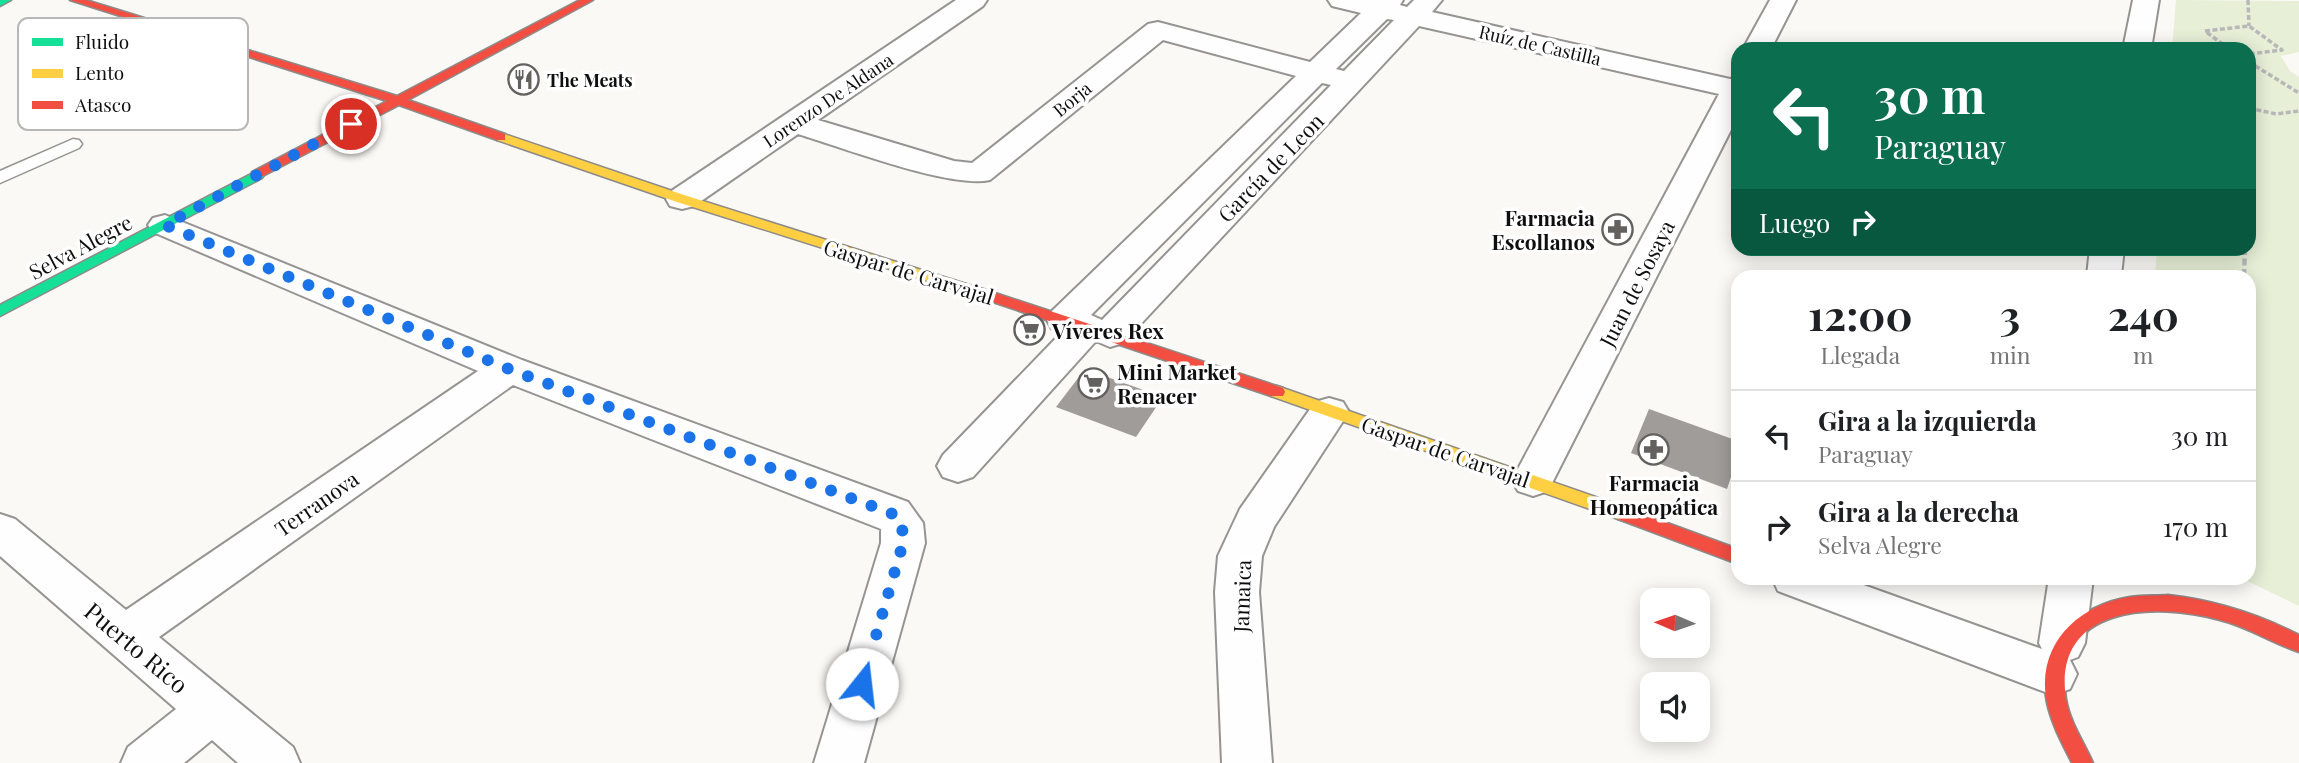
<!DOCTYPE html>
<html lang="es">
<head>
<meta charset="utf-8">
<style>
  :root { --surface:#fff; --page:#f6f6f6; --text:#202124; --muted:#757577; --line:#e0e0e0 }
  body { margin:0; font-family:"Playfair Display",serif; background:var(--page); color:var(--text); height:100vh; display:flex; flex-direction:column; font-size:26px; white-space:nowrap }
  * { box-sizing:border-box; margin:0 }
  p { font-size:23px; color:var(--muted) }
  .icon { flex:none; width:38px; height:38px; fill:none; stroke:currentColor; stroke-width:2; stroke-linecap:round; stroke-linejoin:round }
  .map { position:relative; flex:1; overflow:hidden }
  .details { position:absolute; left:1731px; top:270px; width:525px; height:315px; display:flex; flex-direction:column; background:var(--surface); border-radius:21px; box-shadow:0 4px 18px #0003 }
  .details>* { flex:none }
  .hud { position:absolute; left:1731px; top:42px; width:525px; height:214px; border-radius:21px; box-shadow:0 4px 18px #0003; background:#0b6e4f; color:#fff; overflow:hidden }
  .needle { width:46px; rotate:272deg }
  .controls { position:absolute; left:1640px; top:588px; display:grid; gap:14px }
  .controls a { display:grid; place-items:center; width:70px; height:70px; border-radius:14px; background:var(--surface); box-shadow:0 4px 18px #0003; font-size:35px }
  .pin { position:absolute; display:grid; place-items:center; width:60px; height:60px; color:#fff; margin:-30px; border:4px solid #fff; border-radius:50%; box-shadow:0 2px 7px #0007 }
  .me { position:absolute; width:77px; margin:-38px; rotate:16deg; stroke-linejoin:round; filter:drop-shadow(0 0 5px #0008) }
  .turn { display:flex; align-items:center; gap:24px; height:147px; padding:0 28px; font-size:32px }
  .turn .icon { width:91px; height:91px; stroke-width:2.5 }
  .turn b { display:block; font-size:49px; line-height:60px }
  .then { display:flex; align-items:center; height:66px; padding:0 28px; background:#0003; gap:14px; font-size:26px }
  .eta { display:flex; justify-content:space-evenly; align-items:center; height:119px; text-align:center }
  .eta b { font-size:42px; font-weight:700; line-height:49px }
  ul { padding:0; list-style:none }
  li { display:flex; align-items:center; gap:21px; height:91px; padding:0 28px; border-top:2px solid var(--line) }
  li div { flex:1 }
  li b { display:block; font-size:26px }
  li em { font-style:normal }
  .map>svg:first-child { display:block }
</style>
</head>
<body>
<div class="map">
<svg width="2299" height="763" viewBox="0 0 2299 763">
  <rect width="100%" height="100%" fill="#fbf9f5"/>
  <path fill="#e7efd7" d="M2176,0l123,1v51l-18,4 9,15 9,6v529l-58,-28h8v-302h-94l2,-27 92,-1v-199h-77z"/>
  <path fill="#9f9c9a" d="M1085,369l78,28 -27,40 -80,-30z
    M1649,409l89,32v15l-11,33 -96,-36z"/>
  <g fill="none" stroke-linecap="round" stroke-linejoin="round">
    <defs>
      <path id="lane" d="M73,139l6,1 3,4 -3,4 -79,35v-12z"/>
      <path id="street" d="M956,0h31l-4,6 -165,114 136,41 18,2 176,-139 10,-2 152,40 51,-49 -29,-7 -4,-6h75l-3,5 7,2 7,-7h28l-10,12 298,67 8,-2v39l-190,375 -15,5 -15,-5 -6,-11 207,-386 -300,-68 -296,317 -13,4 -14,-6 -123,136 -15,5 -15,-5 -6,-11 6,-11 119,-123 -10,-3 -5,-9 5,-9 244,-235 -133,-36 -173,140c-39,9 -149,-33 -192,-46l-104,72 -12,3 -12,-3 -4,-7 4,-7zM1387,19l7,1 -50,51 -8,-2zM1322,83l9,2 -229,235 -11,-5z
        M1770,0h26l-25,49h-28z
        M2133,0h26l-8,49h-28z
        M165,215l357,145 386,142 15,21 2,20 -61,220h-50l67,-220v-14l-368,-144 -354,252 134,110 7,16h-62l-26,-23 -28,23h-63l7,-16 48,-38 -176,-153v-42l15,5 111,91 352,-239 -325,-139 -5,-7 5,-7z
        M2090,248h34l-3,28h-34z
        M1329,398l14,4 6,10 -75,115 -12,29 -3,36 13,171h-50l-7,-171 3,-36 22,-47 75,-107z
        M1772,578h72l198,71 -3,-6 10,-65h44l-8,65 -7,14 -8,3 7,14 -7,15 -17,6 -275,-104z"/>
      <path id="fast" d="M0,0h11l-11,6z
        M257,171l7,4 -2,3 -262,138v-11z"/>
      <path id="slow" d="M501,133l186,63 295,93 2,3 -2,3h-10l-295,-93 -180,-62v-6z
        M1277,386l353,123 3,5 -3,5 -6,2 -6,-2 -347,-123 -2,-4z"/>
      <path id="jam" d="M70,0h16l311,96 183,-96h13l-185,100 97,34v6h-8l-98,-35 -142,74 -5,-1v-6l135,-71z
        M977,287l306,101 2,4 -2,4h-12l-299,-101 -2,-3z
        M1624,507l114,42v15l-120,-45 -3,-5 3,-5z
        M2168,595c46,5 90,19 131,40v17c-27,-9 -51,-25 -79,-32 -65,-18 -168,-15 -154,79 4,24 18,43 27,64h-21c-10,-20 -20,-38 -25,-60 -12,-57 30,-98 83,-106 12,-2 26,-1 38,-2z"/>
    </defs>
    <use href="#lane" stroke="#959493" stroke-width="3"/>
    <use href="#street" stroke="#959493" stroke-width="4"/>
    <use href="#fast" stroke="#8c8b89" stroke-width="3"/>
    <use href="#slow" stroke="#8c8b89" stroke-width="3"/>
    <use href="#jam" stroke="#8c8b89" stroke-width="3"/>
    <path stroke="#b9b8b8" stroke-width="3.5" stroke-dasharray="5 2.5" stroke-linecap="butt" d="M2248,0l1,26
      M2229,49l-24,-18 44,-5 33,24 -33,4
      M2249,62l50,31
      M2249,108l27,6 23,-3"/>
    <path stroke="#b9b8b8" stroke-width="4.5" stroke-dasharray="7 3.5" stroke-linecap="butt" d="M2244,276l1,-28"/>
    <use href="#lane" fill="#fefefe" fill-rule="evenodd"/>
    <use href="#street" fill="#fefefe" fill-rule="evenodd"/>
    <use href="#fast" fill="#16e098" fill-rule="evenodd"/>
    <use href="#slow" fill="#ffcf43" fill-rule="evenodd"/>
    <use href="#jam" fill="#f24e42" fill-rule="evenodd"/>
  </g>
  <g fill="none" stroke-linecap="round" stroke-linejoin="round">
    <path stroke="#1a73e8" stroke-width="12" stroke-dasharray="0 21.6" d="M351,124l-186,101 344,144 384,145 9,9 1,20 -41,141"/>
  </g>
  <defs>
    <symbol id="restaurant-ring" viewBox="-11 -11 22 22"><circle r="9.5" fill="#fff" stroke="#626160" stroke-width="1.5"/><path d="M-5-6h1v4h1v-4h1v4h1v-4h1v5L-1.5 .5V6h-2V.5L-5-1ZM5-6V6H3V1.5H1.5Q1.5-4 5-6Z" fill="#626160"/></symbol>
    <symbol id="pharmacy-ring" viewBox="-11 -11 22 22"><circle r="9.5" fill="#fff" stroke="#626160" stroke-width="1.5"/><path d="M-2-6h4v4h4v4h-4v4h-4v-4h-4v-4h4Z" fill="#626160"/></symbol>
    <symbol id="supermarket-ring" viewBox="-11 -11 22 22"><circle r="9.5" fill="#fff" stroke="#626160" stroke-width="1.5"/><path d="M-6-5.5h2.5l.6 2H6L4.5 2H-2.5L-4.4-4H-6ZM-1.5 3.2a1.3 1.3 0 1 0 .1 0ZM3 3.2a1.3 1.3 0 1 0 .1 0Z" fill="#626160"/></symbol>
  </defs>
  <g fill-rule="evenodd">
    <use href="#restaurant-ring" x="506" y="62" width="35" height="35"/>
    <use href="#pharmacy-ring" x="1600" y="212" width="35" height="35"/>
    <use href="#supermarket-ring" x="1012" y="312" width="35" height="35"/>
    <use href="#supermarket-ring" x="1076" y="366" width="35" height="35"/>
    <use href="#pharmacy-ring" x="1636" y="432" width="35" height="35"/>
  </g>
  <g text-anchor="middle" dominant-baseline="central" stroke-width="7" stroke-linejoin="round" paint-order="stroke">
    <g font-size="18" fill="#0f0f0f" stroke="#fff">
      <text transform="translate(1540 45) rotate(13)">Ruíz de Castilla</text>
      <text transform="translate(1072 99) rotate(-39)">Borja</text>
      <text transform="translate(828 100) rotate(-34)">Lorenzo De Aldana</text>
    </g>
    <g font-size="18" font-weight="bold" fill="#0f0f0f" stroke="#fff" text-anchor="start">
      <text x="547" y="80">The Meats</text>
    </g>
    <g font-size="21" fill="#0f0f0f" stroke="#fff">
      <text transform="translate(1270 167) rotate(-46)">García de Leon</text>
      <text transform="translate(80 246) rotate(-28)">Selva Alegre</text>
      <text transform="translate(909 271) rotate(17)">Gaspar de Carvajal</text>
      <text transform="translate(1636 283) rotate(-63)">Juan de Sosaya</text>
      <text transform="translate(1446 451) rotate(19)">Gaspar de Carvajal</text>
      <text transform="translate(316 503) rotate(-35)">Terranova</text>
      <text transform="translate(1241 596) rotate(-88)">Jamaica</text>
    </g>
    <g font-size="21" font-weight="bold" fill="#0f0f0f" stroke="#fff" text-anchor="start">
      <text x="1595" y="217" text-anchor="end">Farmacia<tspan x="1595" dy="24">Escollanos</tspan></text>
      <text x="1052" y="330">Víveres Rex</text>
      <text x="1117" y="371">Mini Market<tspan x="1117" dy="24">Renacer</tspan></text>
      <text x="1654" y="482" text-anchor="middle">Farmacia<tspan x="1654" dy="24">Homeopática</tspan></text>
    </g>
    <g font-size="24" fill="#0f0f0f" stroke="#fff">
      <text transform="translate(137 647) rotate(40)">Puerto Rico</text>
    </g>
  </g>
  <rect x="18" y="18" width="230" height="112" rx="10" fill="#fff" stroke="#b7b7b7" stroke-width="2"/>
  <rect x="32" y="38" width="31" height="8" fill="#16e098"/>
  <rect x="32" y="69" width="31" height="9" fill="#ffcf43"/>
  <rect x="32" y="101" width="31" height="8" fill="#f24e42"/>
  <g font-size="19" fill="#0f0f0f">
    <text x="75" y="49">Fluido</text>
    <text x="75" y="80">Lento</text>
    <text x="75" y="112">Atasco</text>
  </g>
</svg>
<div class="controls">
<a><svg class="needle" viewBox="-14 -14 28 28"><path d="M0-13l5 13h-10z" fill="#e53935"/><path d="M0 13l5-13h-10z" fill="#757577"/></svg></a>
<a><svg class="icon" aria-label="sound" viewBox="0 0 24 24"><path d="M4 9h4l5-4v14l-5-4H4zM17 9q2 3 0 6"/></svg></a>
</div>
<div class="pin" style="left:351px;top:124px;background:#d93025"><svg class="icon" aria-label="arrive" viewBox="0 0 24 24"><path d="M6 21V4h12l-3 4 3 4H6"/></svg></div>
<svg class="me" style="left:862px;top:684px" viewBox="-20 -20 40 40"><circle r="19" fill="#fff"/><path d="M0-13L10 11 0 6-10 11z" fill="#1a73e8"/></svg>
<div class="hud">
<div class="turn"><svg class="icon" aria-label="left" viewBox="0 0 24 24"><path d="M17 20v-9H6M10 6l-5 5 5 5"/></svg><div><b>30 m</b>Paraguay</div></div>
<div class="then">Luego<svg class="icon" aria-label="right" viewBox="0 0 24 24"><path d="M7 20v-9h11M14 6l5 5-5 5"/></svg></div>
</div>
<section class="details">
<div class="eta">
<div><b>12:00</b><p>Llegada</p></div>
<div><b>3</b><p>min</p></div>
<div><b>240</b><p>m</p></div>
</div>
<ul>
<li><svg class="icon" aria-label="left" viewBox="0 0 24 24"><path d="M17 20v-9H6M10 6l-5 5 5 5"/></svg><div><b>Gira a la izquierda</b><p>Paraguay</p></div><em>30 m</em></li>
<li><svg class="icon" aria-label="right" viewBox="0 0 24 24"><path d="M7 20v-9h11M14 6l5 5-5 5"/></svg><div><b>Gira a la derecha</b><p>Selva Alegre</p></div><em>170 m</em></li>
</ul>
</section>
</div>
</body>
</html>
